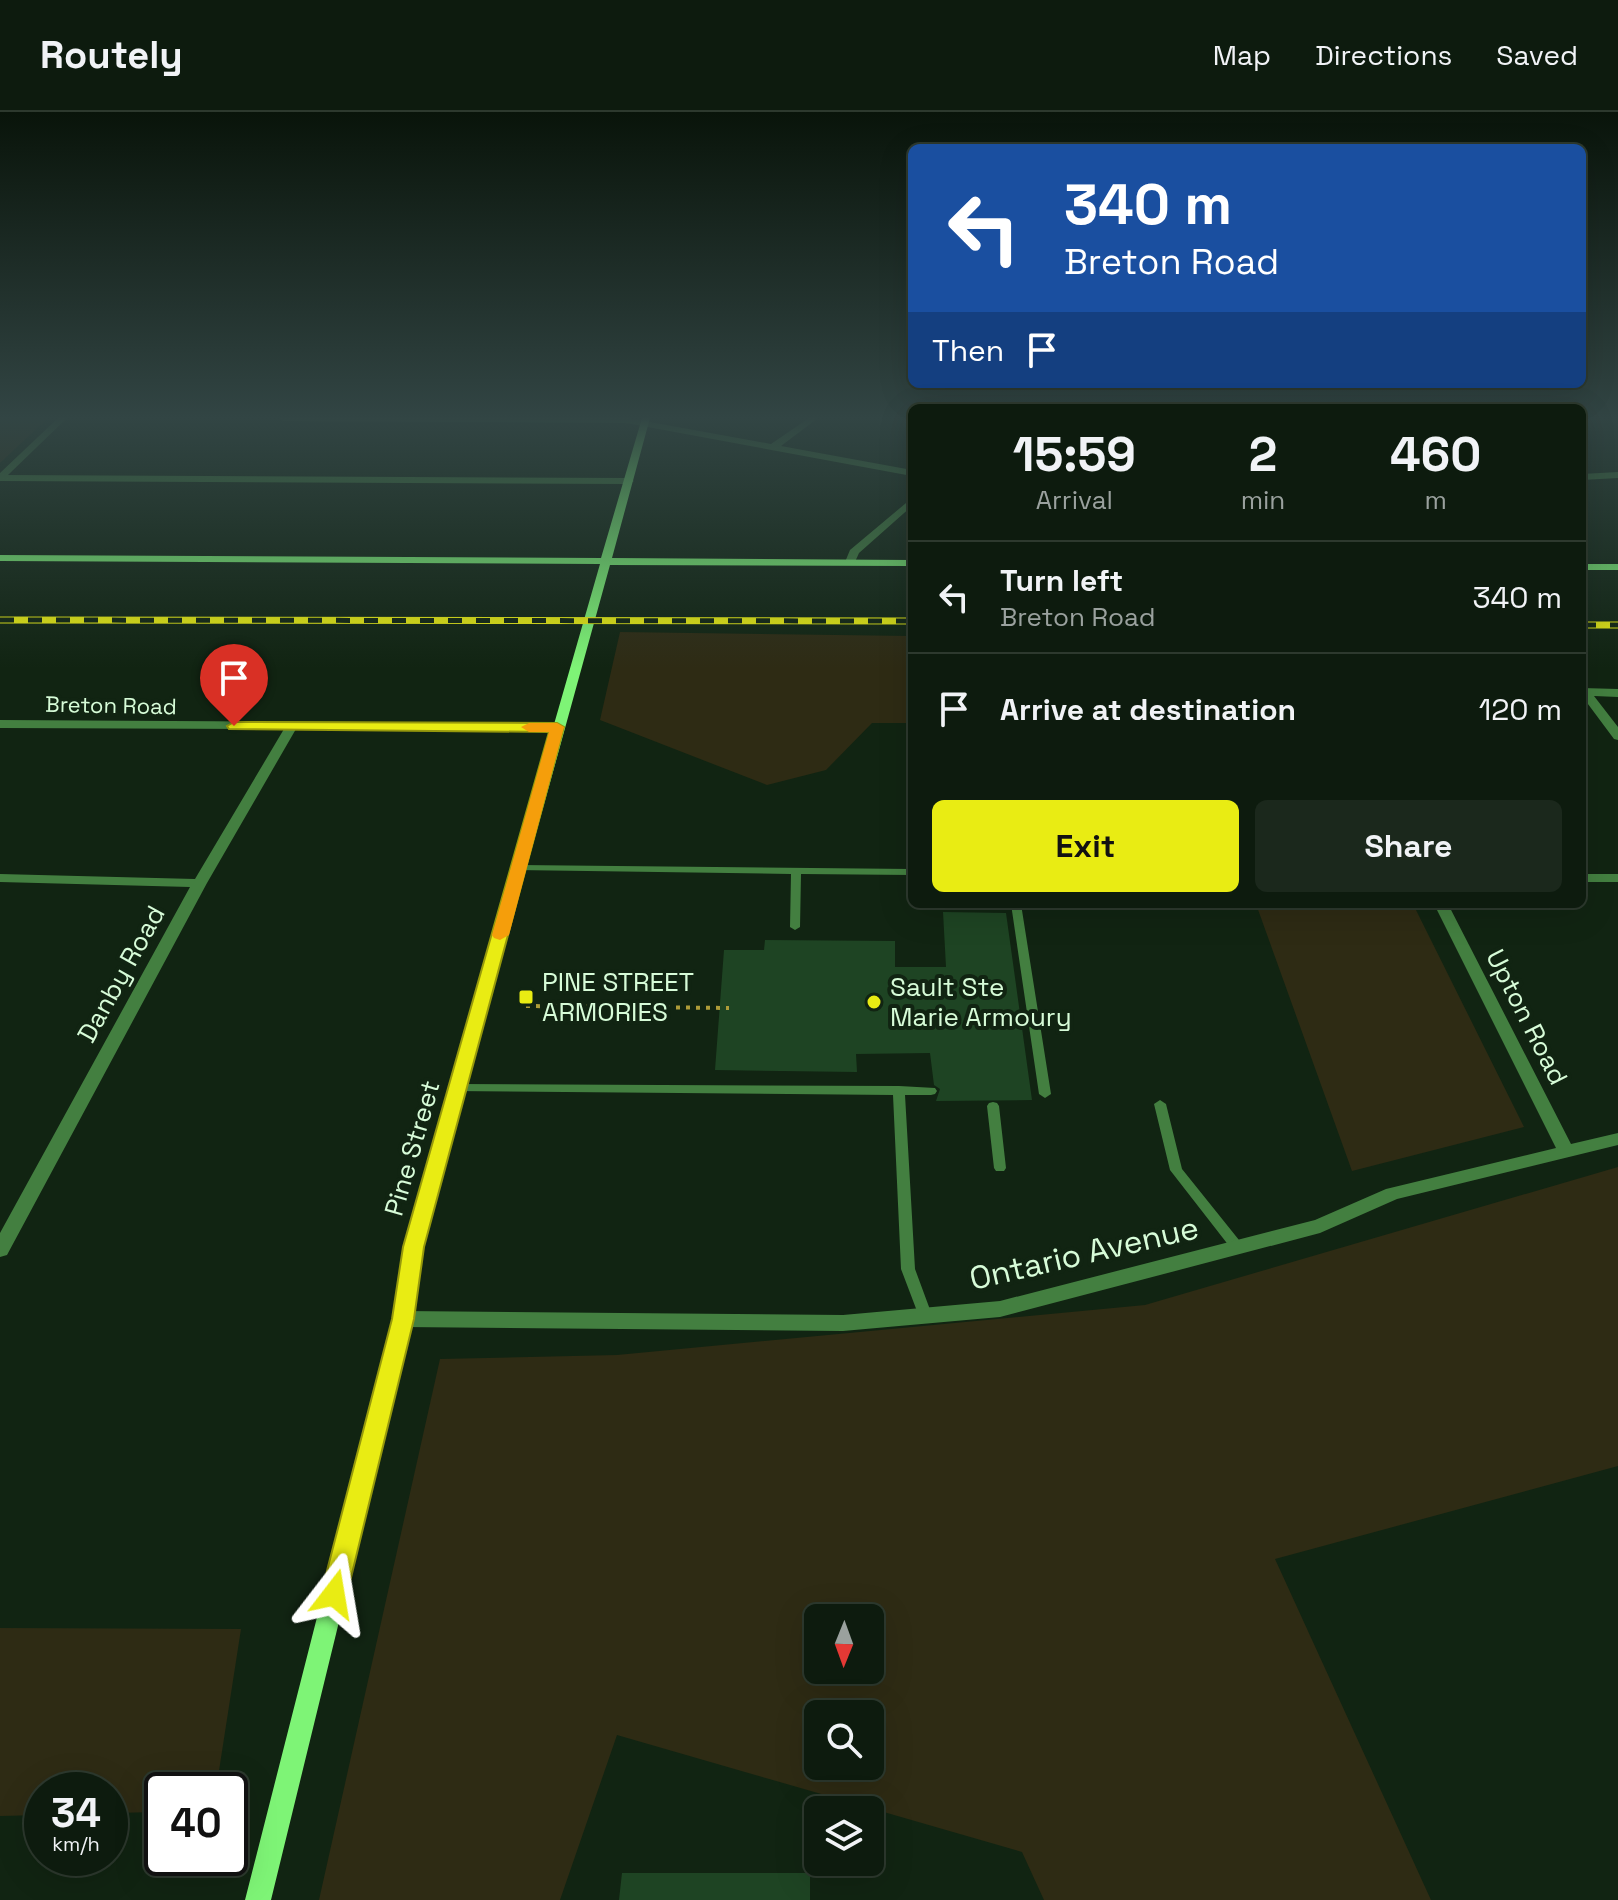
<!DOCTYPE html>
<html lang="en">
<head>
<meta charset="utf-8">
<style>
  :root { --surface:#0d1b0e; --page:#1b281c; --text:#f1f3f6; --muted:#9aa19e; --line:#2d392e; --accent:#e9ec13 }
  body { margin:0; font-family:"Space Grotesk",sans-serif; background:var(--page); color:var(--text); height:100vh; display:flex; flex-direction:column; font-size:30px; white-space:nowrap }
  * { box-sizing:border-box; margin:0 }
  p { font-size:26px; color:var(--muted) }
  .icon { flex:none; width:44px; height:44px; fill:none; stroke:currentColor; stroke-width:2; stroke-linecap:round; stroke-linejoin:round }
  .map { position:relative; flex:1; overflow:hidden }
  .drawer { position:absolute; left:908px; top:292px; width:678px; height:504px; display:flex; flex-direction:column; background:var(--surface); border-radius:12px; box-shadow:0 8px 32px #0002,0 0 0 2px var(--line) }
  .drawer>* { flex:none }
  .banner { position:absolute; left:908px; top:32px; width:678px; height:244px; border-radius:12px; box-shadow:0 8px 32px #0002,0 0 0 2px var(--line); background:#1a4fa0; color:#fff; overflow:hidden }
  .needle { width:52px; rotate:181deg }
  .controls { position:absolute; left:804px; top:1492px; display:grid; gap:16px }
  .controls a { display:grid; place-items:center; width:80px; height:80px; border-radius:12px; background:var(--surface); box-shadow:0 8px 32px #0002,0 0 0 2px var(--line); font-size:40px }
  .speed { position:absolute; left:24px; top:1660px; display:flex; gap:16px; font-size:40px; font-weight:700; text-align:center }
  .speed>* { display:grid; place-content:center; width:104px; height:104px; border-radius:50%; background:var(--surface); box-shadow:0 8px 32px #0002,0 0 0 2px var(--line); line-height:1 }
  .speed small { font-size:20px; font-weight:400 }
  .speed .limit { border:4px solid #111; border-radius:12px; background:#fff; color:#111 }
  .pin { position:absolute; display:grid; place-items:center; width:68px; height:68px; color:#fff; margin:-82px -34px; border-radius:50% 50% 50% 0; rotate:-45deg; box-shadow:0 0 8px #0007 }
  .pin .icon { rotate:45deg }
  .me { position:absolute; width:88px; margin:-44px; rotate:14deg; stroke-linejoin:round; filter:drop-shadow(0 0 6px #0008) }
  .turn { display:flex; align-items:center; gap:28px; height:168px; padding:0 24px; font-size:36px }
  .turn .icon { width:104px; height:104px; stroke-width:2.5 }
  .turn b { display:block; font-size:56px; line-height:68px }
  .then { display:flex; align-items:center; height:76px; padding:0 24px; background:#0003; gap:16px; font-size:30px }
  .eta { display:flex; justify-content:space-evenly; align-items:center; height:136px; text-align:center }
  .eta b { font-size:48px; font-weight:600; line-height:56px }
  .primary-button { display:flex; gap:16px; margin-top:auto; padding:16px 24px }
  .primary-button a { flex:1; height:92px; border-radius:12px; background:var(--accent); color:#111; font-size:32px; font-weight:600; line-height:92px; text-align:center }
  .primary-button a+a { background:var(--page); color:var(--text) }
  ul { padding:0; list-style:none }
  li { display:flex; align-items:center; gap:24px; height:112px; padding:0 24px; border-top:2px solid var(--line) }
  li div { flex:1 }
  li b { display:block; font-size:30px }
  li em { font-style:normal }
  header { display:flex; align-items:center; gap:48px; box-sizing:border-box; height:112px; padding:0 40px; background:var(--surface); border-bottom:2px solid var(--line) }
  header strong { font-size:38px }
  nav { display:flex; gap:44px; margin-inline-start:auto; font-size:28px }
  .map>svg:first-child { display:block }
</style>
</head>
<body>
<header>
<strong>Routely</strong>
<nav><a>Map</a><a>Directions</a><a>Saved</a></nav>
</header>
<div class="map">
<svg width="1618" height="1788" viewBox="0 0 1618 1788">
  <rect width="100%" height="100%" fill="#112412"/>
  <path fill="#2e2b14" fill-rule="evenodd" d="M0,306h48l-48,45z
    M620,520l292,4v87h-40l-46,47 -59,15 -167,-65z
    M1256,792h157l111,223 -172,44z
    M1618,1055v299l-343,93 156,341h-387l-22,-48 -405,-117 -57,165h-241l121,-541 177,-4 528,-50zM870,1506v52h-52v-52zM870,1602v52h-52v-52z
    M0,1516l241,1 -25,161h-54v22l-52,1v-23h-68v25l-42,1z"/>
  <path fill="#1e4423" d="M943,800l63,1 26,187 -96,1 4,-12 -6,-4 -4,-32 -74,1 1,18 -142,-2 9,-120h40l1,-10 130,1v26h51z
    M622,1761h188v27h-191z"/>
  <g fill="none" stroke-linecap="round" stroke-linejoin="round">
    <path stroke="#ae9c39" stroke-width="4" stroke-dasharray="4 6" stroke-linecap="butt" d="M526,894l203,2"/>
    <path fill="#437f40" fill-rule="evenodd" d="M519,753l393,4v6l-111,-1 -1,53 -5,3 -5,-3 1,-53 -275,-4 -2,-2 2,-2z
      M1011,792h10l30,190 -6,4 -6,-4z
      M457,972l442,2 36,2 2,3 -2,3 -4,1h-26l10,174 17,46 -2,4 -5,1 -5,-1 -19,-50 -8,-174 -440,-4 -2,-3z
      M1160,988l6,4 16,65 61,76 2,3 -2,3 -5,2 -5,-2 -63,-81 -16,-66z
      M993,990l4,1 2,3 7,62 -2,3h-8l-2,-3 -7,-62 2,-3z"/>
    <path fill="#437f40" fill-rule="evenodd" d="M58,306h9l-59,57 621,3 5,3 -5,3 -629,-3v-8z
      M279,306h349l143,26 38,-26h9l-37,28 131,24v6l-286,-53 -343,-2z
      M1618,360v6l-36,2v-6z
      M912,386v8l-53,47 -5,11h-8l-1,-2 5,-12z
      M1582,576l36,1v8l-24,-1 24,31v13l-4,-1 -32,-43z
      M0,608l557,3 6,4 -6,4 -261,-2 -89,154 -200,372 -7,2v-24l190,-346 -190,-5v-8l195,5 89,-150 -284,-1z
      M1582,762h36v8h-36z
      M1434,792h14l123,240 47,-11v12l-221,54 -77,34 -320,84 -157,14 -440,-4 -7,-3 -3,-5 3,-5 7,-3 440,4 157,-14 315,-81 71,-31 170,-41z"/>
    <path fill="#7ef476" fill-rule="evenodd" d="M642,306h8l-38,140 300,2v6l-302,-1 -188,682 -9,72 -142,581h-26l148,-581 11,-72 196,-683 -600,-3v-6l601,3z
      M1582,452h36v6h-36z"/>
    <defs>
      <path id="rail" d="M0,508l912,1
        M1582,513h36"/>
    </defs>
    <use href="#rail" stroke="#e9ec13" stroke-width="7"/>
    <use href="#rail" stroke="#112412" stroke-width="5" stroke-dasharray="14" stroke-linecap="butt"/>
  </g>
  <linearGradient id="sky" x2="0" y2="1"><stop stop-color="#09140a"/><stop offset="0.55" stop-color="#324544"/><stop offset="1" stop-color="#324544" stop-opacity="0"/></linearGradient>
  <rect width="1618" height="556" fill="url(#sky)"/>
  <path fill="#e9ec13" stroke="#97990c" stroke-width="2" d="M234,610l323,1 7,4 -140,520 -10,72 -67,275 -3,9 -10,3 -9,-3 -4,-9 71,-275 11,-72 146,-515 -320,-3 -2,-3z"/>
  <path fill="#f59e0b" d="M557,611l7,4 -55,208 -9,5 -6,-2 -2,-3 57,-203h-20l-8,-5 8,-4z"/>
  <g fill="#e9ec13" stroke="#112412" stroke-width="3">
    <rect x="518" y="877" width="16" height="16" rx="4"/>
    <circle cx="874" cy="890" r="8"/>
  </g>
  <g text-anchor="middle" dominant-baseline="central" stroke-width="8" stroke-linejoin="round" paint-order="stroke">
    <g font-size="22" fill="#d7fcd8" stroke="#112412">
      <text transform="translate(111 593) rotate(1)">Breton Road</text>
    </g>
    <g font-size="26" fill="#d7fcd8" stroke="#112412">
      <text transform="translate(121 862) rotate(-61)">Danby Road</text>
      <text transform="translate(1527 905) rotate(63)">Upton Road</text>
      <text transform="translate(412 1036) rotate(-74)">Pine Street</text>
    </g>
    <g font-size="26" fill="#d7fcd8" stroke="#112412" text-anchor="start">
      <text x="542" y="870">PINE STREET<tspan x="542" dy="30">ARMORIES</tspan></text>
      <text x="890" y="875">Sault Ste<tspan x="890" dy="30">Marie Armoury</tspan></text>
    </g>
    <g font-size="32" fill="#d7fcd8" stroke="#112412">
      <text transform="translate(1084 1141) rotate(-13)">Ontario Avenue</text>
    </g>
  </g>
</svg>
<div class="controls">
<a><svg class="needle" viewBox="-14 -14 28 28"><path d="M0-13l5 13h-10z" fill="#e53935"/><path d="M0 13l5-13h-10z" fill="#9aa19e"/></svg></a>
<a><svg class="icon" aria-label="search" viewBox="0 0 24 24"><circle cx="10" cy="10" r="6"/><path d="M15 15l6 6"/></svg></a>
<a><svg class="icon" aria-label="layers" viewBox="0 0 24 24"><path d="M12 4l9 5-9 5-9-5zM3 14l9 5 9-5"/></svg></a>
</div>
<div class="speed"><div>34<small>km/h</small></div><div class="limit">40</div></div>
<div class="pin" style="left:234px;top:614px;background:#d93025"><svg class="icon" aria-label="arrive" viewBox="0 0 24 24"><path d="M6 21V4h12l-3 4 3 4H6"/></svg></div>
<svg class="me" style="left:334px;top:1482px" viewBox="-20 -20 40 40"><path d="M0-17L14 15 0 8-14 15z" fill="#e9ec13" stroke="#fff" stroke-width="4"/></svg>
<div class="banner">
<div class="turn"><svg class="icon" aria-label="left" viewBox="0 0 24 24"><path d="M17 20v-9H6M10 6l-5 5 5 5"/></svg><div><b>340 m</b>Breton Road</div></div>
<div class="then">Then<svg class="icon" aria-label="arrive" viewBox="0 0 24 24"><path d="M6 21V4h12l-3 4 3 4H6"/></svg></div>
</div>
<section class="drawer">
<div class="eta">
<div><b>15:59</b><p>Arrival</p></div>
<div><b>2</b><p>min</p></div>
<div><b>460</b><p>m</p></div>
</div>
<ul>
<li><svg class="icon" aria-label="left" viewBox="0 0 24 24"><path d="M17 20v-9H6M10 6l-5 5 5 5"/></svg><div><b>Turn left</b><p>Breton Road</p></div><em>340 m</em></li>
<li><svg class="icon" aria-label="arrive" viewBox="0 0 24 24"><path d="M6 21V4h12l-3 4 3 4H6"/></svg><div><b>Arrive at destination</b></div><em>120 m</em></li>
</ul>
<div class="primary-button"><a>Exit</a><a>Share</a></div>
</section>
</div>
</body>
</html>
